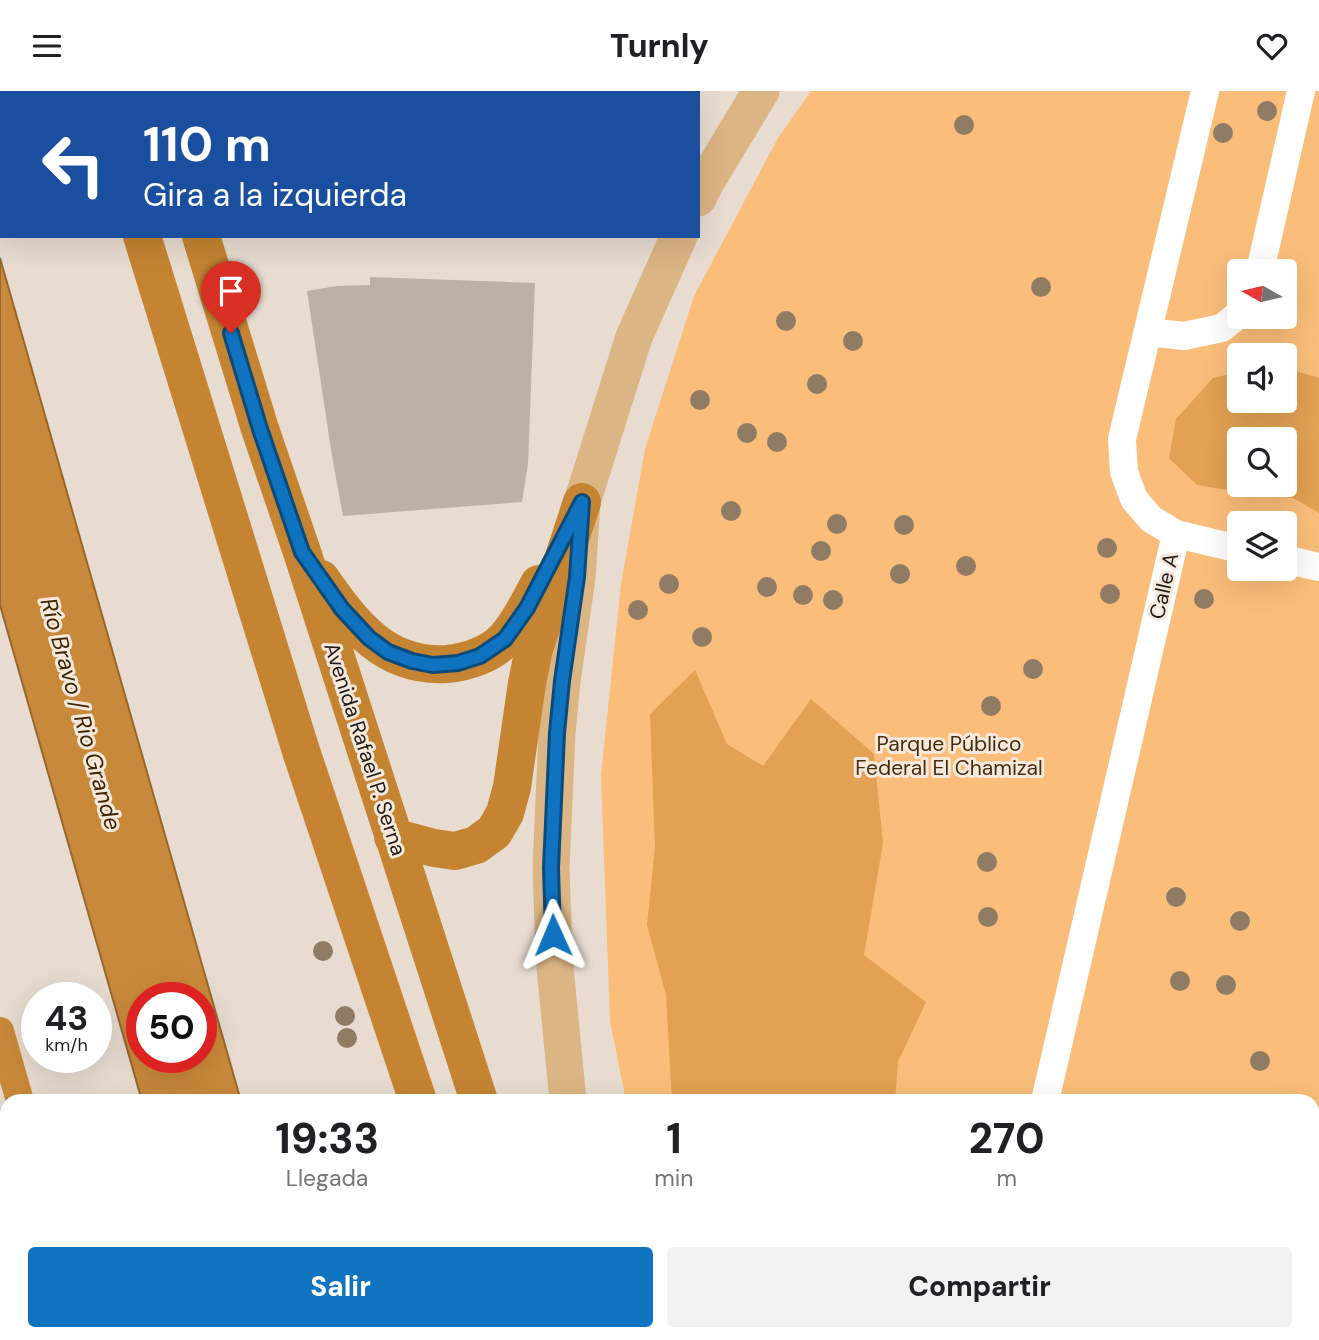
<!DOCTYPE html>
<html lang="es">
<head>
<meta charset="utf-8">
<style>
  :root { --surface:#fff; --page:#f2f2f2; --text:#202124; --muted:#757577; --accent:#1073bf }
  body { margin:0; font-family:"DM Sans",sans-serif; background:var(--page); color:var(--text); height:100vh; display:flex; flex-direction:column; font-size:26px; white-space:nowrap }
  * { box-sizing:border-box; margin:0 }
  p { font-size:23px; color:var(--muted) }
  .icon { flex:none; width:38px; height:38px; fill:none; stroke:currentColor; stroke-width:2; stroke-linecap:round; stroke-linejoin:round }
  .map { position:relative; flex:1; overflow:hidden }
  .sheet { position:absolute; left:0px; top:1003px; width:1320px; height:247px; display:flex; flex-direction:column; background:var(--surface); border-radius:21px 21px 0 0; box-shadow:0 7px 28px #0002 }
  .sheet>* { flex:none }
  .banner { position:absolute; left:0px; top:0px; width:700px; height:147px; box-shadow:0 7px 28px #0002; background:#1a4fa0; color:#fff; overflow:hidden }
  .needle { width:46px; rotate:278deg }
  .controls { position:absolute; left:1227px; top:168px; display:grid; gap:14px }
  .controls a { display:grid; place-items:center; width:70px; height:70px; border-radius:7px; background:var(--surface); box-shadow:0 7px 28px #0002; font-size:35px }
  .speed { position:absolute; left:21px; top:891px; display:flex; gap:14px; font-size:35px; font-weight:700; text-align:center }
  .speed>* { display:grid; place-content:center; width:91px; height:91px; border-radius:50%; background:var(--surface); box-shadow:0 7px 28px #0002; line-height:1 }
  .speed small { font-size:18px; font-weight:400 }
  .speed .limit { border:10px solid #d22; background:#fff; color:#111 }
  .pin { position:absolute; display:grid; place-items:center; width:60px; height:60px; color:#fff; margin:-72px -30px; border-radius:50% 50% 50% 0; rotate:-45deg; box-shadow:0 0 7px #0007 }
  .pin .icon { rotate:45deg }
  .me { position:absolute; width:77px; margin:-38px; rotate:359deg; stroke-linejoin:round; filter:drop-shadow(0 0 5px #0008) }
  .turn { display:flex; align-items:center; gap:24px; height:147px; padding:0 28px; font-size:32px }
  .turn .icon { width:91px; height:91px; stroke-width:2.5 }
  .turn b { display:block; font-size:49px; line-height:60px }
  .eta { display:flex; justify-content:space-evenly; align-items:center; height:119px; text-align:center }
  .eta b { font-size:42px; font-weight:800; line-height:49px }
  .action { display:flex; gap:14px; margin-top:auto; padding:14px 28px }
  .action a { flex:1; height:80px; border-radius:7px; background:var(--accent); color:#fff; font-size:28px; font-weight:800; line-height:80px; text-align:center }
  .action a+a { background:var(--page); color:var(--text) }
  header { display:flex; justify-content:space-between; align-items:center; height:91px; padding:0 28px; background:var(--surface); font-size:32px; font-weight:800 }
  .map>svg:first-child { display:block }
</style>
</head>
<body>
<header><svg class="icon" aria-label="menu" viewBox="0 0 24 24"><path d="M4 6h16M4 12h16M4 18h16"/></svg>Turnly<svg class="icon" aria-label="heart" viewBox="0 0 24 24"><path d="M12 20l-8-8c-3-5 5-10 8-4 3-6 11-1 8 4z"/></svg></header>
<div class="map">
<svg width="1319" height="1249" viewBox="0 0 1319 1249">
  <rect width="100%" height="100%" fill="#e8dcd0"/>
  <path fill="#fabe7a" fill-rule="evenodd" d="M811,0h508v1249h-639l-2,-6 634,-1v-232h-686l-16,-80 -9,-246 20,-191 24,-135 49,-153 84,-158zM1239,180h45v46h-45zM1239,264h45v46h-45zM1239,348h45v46h-45zM1239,432h45v46h-45z"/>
  <path fill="#e2a153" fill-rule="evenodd" d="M1285,278h4l30,9v135l-26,-15 -35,-3 -61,-10 -28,-27 7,-39 37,-41 26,-6v29h45zM1239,348h45v46h-45z
    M695,579l32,74 36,22 48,-67 63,55 9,89 -19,112 62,47 -28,60 -3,39h-223l-6,-106 -19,-70 8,-78 -5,-133z"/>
  <path fill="#c9893a" stroke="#966830" stroke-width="2" fill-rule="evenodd" d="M0,167l241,843h-99l-142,-496zM142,906h59v60h-59z
    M209,1243h99l1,6h-98z"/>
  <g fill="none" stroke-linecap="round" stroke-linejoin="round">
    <path stroke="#c9893a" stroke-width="28" d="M0,940l20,70
      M86,1242l2,7"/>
  </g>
  <path fill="#bcb1a6" d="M370,186l165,6 -7,181 -6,38 -179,14 -11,-60 -25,-165 30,-5 33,-1z"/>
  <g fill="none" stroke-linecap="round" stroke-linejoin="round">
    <path stroke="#fff" stroke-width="28" d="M1205,0l-83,348 2,33 10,27 17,20 25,15 63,15
      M1260,180l41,-180
      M1148,241l36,4 38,-8 17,-14
      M1284,468l35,8
      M1045,1010l131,-567
      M988,1249l2,-7"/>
    <path stroke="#dcb584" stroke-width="37" d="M698,107l8,-16 55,-91
      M568,1010l-14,-144 -3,-89 6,-135 5,-52 15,-103 5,-76 52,-165 45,-101
      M624,1242l2,7"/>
    <path stroke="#c48432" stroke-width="38" d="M98,0v2
      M158,0v2
      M142,145l159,515 117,350
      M201,145l59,193 42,123 177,549
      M321,488c32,46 64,89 126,85 21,-2 44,-10 58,-25 13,-14 25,-38 34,-55
      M393,746l41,11 21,3 21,-6 18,-13 11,-19 7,-26 15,-104 7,-34 48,-147
      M485,1242l2,7
      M555,1242l2,7"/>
  </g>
  <g fill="#907c64">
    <circle cx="1267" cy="20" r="10"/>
    <circle cx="964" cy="34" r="10"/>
    <circle cx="1223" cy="42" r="10"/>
    <circle cx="1041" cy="196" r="10"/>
    <circle cx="786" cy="230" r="10"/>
    <circle cx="853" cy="250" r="10"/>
    <circle cx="817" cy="293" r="10"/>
    <circle cx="700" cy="309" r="10"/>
    <circle cx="747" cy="342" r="10"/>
    <circle cx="777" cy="351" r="10"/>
    <circle cx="731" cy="420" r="10"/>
    <circle cx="837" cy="433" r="10"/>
    <circle cx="904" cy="434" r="10"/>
    <circle cx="1107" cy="457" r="10"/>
    <circle cx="821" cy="460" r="10"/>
    <circle cx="966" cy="475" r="10"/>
    <circle cx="900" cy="483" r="10"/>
    <circle cx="669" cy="493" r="10"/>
    <circle cx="767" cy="496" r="10"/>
    <circle cx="1110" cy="503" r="10"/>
    <circle cx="803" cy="504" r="10"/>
    <circle cx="1204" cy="508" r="10"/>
    <circle cx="833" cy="509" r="10"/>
    <circle cx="638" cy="519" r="10"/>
    <circle cx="702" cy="546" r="10"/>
    <circle cx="1033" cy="578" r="10"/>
    <circle cx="991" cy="615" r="10"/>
    <circle cx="987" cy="771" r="10"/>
    <circle cx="1176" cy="806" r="10"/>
    <circle cx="988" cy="826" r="10"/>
    <circle cx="1240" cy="830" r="10"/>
    <circle cx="323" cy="860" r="10"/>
    <circle cx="1180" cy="890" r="10"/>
    <circle cx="1226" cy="894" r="10"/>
    <circle cx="345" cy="925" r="10"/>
    <circle cx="347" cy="947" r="10"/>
    <circle cx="1260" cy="970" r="10"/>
  </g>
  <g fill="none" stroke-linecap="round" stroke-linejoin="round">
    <defs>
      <path id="route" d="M231,242l29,96 42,123 40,57 27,29 19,14 24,9 21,4 25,-2 22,-7 25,-17 22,-31 55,-106 -5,75 -15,104 -5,52 -6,135 2,67"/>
    </defs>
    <use href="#route" stroke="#0a4b7c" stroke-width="18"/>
    <use href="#route" stroke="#1073bf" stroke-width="12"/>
  </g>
  <g text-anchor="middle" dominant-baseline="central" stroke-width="6" stroke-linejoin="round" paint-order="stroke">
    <g font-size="21" fill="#201c17" stroke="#f5e9de">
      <text transform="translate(1164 495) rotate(-77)">Calle A</text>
      <text transform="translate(365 658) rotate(72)">Avenida Rafael P. Serna</text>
    </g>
    <g font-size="21" fill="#482d0b" stroke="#f5e9de">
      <text x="949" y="653">Parque Público<tspan x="949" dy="24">Federal El Chamizal</tspan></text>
    </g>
    <g font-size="23" font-style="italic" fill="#3f2502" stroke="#f5e9de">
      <text transform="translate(81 623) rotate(74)">Río Bravo / Rio Grande</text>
    </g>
  </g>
</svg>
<div class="controls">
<a><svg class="needle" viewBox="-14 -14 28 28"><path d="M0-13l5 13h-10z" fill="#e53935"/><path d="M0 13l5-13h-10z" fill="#757577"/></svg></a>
<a><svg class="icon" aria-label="sound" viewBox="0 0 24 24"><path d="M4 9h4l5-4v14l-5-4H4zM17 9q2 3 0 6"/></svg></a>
<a><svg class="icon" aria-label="search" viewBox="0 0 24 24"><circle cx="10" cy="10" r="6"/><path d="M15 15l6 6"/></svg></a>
<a><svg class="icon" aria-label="layers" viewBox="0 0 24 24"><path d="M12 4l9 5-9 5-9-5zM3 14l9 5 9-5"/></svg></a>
</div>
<div class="speed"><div>43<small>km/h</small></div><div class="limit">50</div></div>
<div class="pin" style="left:231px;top:242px;background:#d93025"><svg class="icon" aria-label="arrive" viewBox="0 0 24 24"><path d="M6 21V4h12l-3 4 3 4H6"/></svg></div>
<svg class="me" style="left:553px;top:844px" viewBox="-20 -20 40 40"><path d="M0-17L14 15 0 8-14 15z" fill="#1073bf" stroke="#fff" stroke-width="4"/></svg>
<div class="banner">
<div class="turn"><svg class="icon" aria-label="left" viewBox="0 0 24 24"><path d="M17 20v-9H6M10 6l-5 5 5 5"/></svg><div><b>110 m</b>Gira a la izquierda</div></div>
</div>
<section class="sheet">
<div class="eta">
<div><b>19:33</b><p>Llegada</p></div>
<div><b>1</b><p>min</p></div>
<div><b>270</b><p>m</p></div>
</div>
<div class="action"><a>Salir</a><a>Compartir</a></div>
</section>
</div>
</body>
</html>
